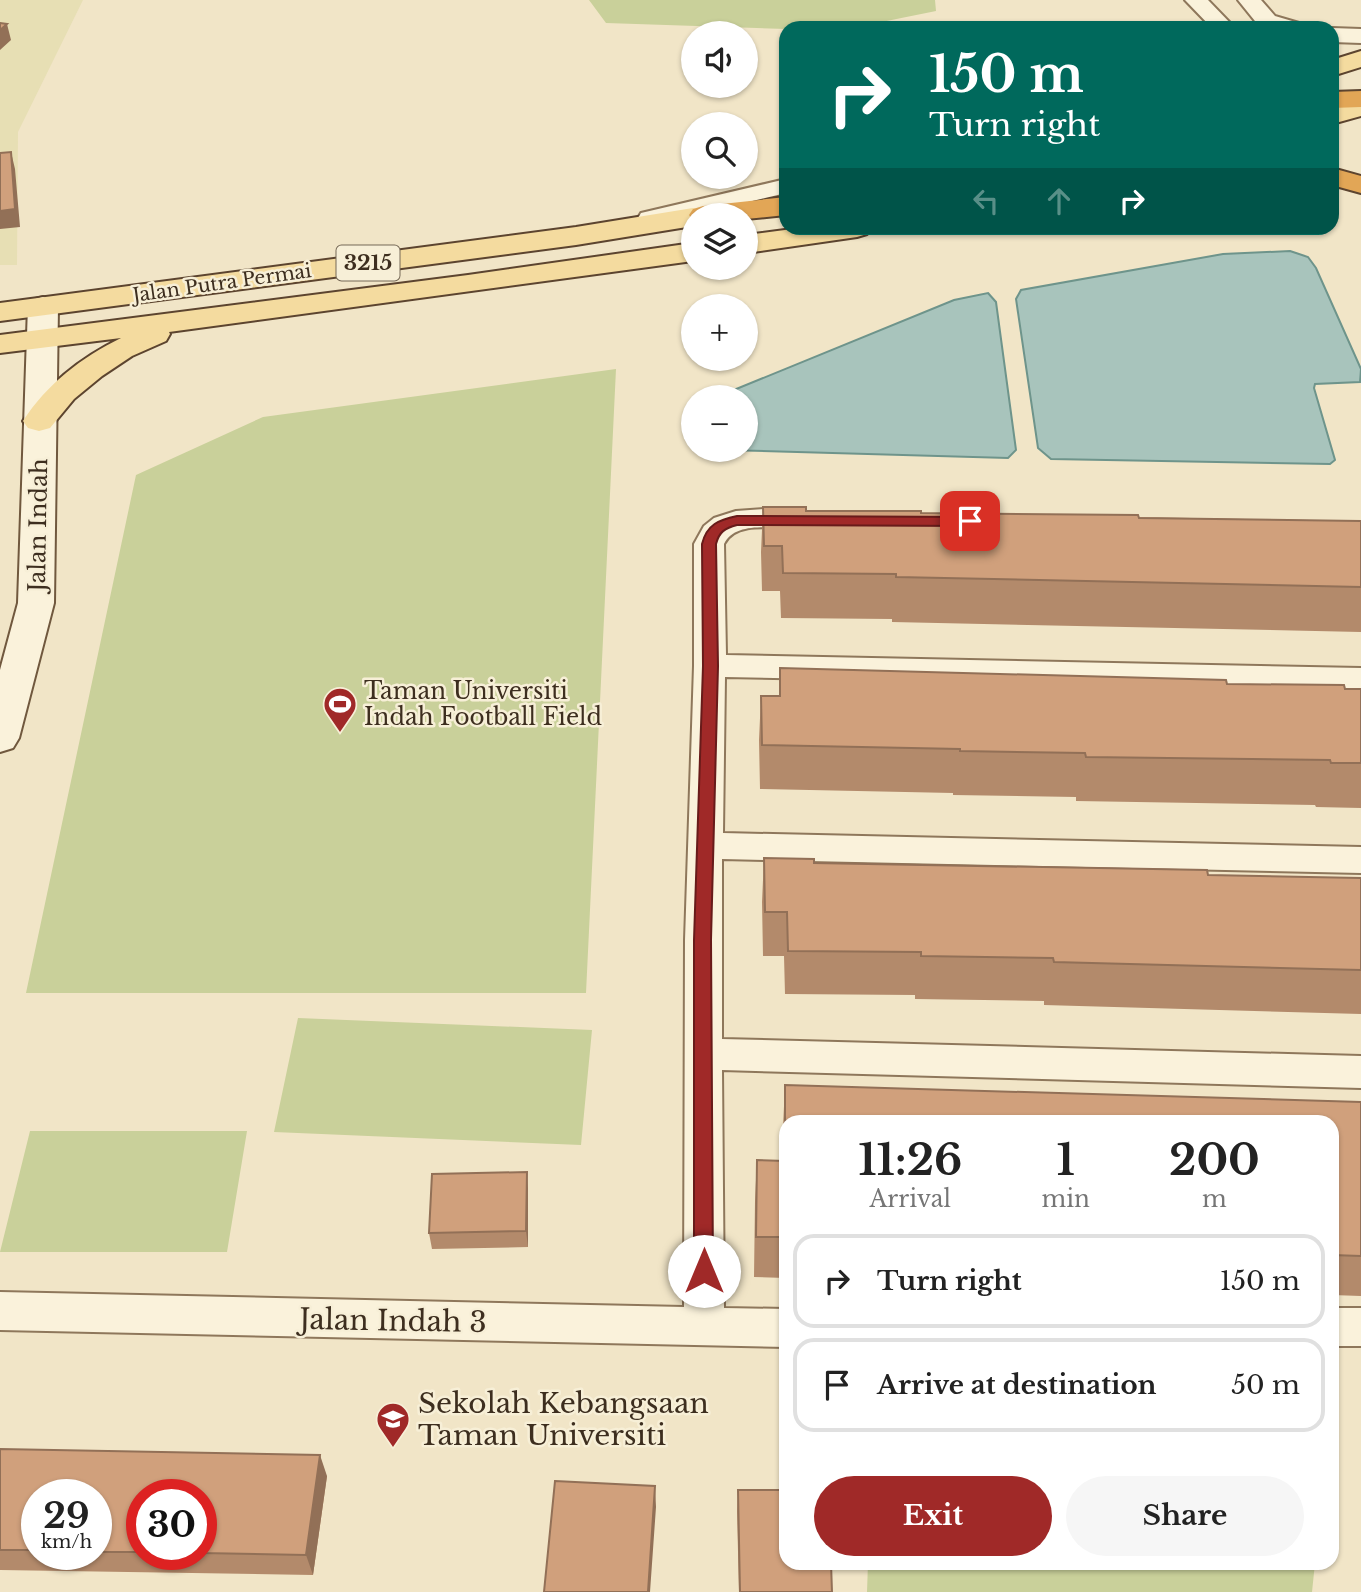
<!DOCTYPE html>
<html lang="en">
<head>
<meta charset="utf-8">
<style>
  :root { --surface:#fff; --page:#f6f6f6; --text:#222; --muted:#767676; --line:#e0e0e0; --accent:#a02928 }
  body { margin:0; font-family:"Libre Baskerville",serif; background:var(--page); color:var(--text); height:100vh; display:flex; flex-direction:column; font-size:26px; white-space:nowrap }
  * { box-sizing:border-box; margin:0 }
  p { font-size:23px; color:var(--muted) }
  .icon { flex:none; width:38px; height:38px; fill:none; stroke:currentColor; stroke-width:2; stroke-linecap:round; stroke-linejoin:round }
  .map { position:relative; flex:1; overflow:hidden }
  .panel { position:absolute; left:779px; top:1115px; width:560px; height:455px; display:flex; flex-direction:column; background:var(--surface); border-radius:21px; box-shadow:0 2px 5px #0004 }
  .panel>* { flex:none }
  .top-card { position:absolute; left:779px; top:21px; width:560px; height:214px; border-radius:21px; box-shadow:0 2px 5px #0004; background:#00695c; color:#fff; overflow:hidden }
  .tools { position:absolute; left:681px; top:21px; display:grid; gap:14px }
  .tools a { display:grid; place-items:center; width:77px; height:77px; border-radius:50%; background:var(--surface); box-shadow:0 2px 5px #0004; font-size:35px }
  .speed { position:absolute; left:21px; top:1479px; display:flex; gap:14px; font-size:35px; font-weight:700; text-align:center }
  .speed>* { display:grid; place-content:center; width:91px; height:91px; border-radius:50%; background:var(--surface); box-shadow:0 2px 5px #0004; line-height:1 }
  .speed small { font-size:18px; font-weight:400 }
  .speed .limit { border:10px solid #d22; background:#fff; color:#111 }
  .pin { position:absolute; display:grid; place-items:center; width:60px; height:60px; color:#fff; margin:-30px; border-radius:14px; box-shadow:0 4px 10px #0006 }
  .me { position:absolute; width:77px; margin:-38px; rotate:0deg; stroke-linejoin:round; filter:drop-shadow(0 0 5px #0008) }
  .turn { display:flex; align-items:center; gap:24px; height:147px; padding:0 35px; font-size:32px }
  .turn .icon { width:91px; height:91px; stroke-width:2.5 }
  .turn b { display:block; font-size:49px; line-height:60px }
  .lanes { display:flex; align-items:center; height:66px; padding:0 35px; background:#0003; justify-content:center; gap:35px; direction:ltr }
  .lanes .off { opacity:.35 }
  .eta { display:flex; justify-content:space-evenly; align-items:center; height:119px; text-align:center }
  .eta b { font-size:42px; font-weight:700; line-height:49px }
  .button { display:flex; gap:14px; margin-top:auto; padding:14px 35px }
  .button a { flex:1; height:80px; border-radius:42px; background:var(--accent); color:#fff; font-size:28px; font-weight:700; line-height:80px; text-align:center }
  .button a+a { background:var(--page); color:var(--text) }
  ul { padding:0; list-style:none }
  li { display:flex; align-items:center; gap:21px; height:94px; margin:0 14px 10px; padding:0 21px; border:4px solid var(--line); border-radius:21px }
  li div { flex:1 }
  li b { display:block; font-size:26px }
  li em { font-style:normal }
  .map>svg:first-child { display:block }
</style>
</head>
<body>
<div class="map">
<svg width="1361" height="1592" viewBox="0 0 1361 1592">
  <rect width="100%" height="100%" fill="#f1e5c7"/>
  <path fill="#e7dfb4" d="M0,0h83l-65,132 -1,133h-17z"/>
  <path fill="#c9d09a" d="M589,0h346l1,11 -84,17 -66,1 -180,-6z
    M616,369l-30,624h-560l110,-518 127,-58z
    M298,1018l294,12 -11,115 -307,-13z
    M30,1131h217l-20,121h-227z
    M868,1563h447l-3,29h-445z"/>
  <path fill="#a8c4bc" stroke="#6e948b" stroke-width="2" d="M1290,251l18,6 8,11 45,101 -1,13 -45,2 -1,4 21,72 -5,4 -279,-5 -13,-11 -22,-149 5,-9 202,-36z
    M988,293l8,9 20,148 -8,8 -283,-8h21v-53h-22v-3l230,-94z"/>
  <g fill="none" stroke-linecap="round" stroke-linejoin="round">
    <defs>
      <path id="street" d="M1185,0h23l27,28h-23z
        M1238,0h23l14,16 24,7 3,5 -43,-2z
        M1332,28l29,1v14l-29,-1z
        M786,179v14l-136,32 -9,-2 -3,-5 3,-5z
        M765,509l52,4 5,7 -5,7c-26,7 -79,-12 -93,17l2,111 635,13v22l-636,-13 -2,156 638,14v26l-639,-14v180l639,17v32l-639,-18 2,238 62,1v38l-786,-17v-38l684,15 1,-367 9,-274v-122l10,-18 10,-8 22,-7z
        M1332,1308h29v38h-29z"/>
      <path id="secondary" d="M43,297l11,3 4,6 -4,297 -35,135 -6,10 -13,4v-82l18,-67 10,-297 4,-6z"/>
      <path id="primary" d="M1361,51v16l-29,9v-16z
        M1361,100v16l-29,8v-16z
        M693,208l10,3 3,4h-13v11l-117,19 -576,76v-18l576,-76z
        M800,228h71l-4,6 -10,3 -111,16v-18z
        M693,243v18l-524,71 1,2 -4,7 -34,15 -30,20 -28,23 -24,29 -11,3 -11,-3 -5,-7c24,-37 59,-64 98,-83l-121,15v-18l468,-60z"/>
      <path id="highway" d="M1361,91v16l-29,1v-16z
        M1332,168l29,8v17l-29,-8z
        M786,197v18l-40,4v-4h-53v6l-4,-6 4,-6 10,-3z"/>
    </defs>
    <use href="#street" stroke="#8e775b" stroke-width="4"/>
    <use href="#secondary" stroke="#70583e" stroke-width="4"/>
    <use href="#primary" stroke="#5c442f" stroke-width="4"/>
    <use href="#highway" stroke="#5c442f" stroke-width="4"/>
    <use href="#street" fill="#faf2db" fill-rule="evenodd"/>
    <use href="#secondary" fill="#faf2db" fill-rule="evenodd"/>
    <use href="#primary" fill="#f4db9f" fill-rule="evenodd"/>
    <use href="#highway" fill="#e2a656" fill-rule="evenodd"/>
  </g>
  <path fill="#b38a6b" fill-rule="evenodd" d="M763,507l43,4 115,2 440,8v111l-469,-10v-3l-111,-1 -1,-27h-18l-1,-39z
    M780,668l581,21v119l-45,-1 -1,-2 -239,-4v-4l-123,-2v-2l-193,-4 -1,-49 2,-44h18z
    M764,858l50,5 394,12 153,3v136l-317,-9v-4l-129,-2v-4l-130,-1 -1,-38h-21l-1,-54z
    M785,1085l576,17v194l-29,-1v-173h-546v156l-32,-1 1,-76 2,-41h25l1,-33z
    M528,1188v59l-96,2 -3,-16z
    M0,1449l327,27 -14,99 -313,-5zM37,1494h59v60h-59zM142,1494h59v60h-59z
    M738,1490l94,102h-93l-2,-81z"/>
  <path fill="#927057" d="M7,24l4,16 -11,10v-20z
    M11,152l4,17 5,58 -20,2v-18z
    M527,1172l1,16v59l-2,-16z
    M320,1455l7,21 -14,99 -7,-20z
    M655,1486l1,21 -6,85h-2z"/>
  <path fill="#d0a07c" stroke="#927057" stroke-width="2" d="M0,23l7,1 -7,6z
    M11,152l4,57 -15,2v-58z
    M763,507h43v4h115v2l217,2 1,3 222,3v66l-465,-10v-3l-113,-1 -1,-27h-18z
    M780,668l446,12 1,4 117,1 1,4h16v74h-30l-1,-3 -244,-3 -1,-4 -125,-2v-2l-198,-4 -1,-49h19z
    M764,858l50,1v4l393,7 1,5 153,3v92l-307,-8 -1,-4 -132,-2v-4l-133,-1 -1,-39h-22z
    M785,1085l576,17v154l-29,-1v-133h-546v115h-30l1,-77 28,1z
    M527,1172l-1,59 -97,2 3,-59z
    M0,1449l320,6 -14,100 -105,-2v-59h-59v58h-46v-58h-59v56h-37z
    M555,1481l100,5 -7,106h-104z
    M738,1490h48v73h45l1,29h-92z"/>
  <path fill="#a02928" stroke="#681b1a" stroke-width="2" d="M737,516l233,1 7,4 -7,5 -233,-1c-12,3 -18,7 -21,19l2,122 -7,274 2,331 -3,6 -6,3 -7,-3 -3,-6v-331l9,-274 -1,-122c5,-20 17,-24 35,-28z"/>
  <defs>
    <symbol id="stadium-pin" viewBox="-11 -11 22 30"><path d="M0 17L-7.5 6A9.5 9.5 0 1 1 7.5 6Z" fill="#a02928" stroke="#f7efd7"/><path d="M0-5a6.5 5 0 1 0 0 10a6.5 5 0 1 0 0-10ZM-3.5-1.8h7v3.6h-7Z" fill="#fff"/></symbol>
    <symbol id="school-pin" viewBox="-11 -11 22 30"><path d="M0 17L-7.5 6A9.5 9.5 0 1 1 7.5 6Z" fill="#a02928" stroke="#f7efd7"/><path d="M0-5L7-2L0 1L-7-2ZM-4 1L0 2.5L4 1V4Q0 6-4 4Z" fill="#fff"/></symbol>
  </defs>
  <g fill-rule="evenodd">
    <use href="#stadium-pin" x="321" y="685" width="38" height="52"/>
    <use href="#school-pin" x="374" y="1400" width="38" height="52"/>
  </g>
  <g text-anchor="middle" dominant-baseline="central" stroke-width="5" stroke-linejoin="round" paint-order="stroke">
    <g font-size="19" fill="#3d2e1f" stroke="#f7efd7">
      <text transform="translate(222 283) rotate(-8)">Jalan Putra Permai</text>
    </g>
    <rect fill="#f7efd7" stroke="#756856" stroke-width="2" x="336.5" y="245.5" width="63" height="35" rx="5"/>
    <g font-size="21" font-weight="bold" fill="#3d2e1f">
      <text x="368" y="263">3215</text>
    </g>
    <g font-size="23" fill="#3d2e1f" stroke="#f7efd7">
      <text transform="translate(38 525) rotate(-89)">Jalan Indah</text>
    </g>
    <g font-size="23" fill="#3d2e1f" stroke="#f7efd7" text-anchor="start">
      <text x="364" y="691">Taman Universiti<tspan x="364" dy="26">Indah Football Field</tspan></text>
    </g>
    <g font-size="28" fill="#3d2e1f" stroke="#f7efd7">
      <text transform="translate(393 1321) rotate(1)">Jalan Indah 3</text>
    </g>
    <g font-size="28" fill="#3d2e1f" stroke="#f7efd7" text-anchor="start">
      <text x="418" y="1403">Sekolah Kebangsaan<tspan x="418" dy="32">Taman Universiti</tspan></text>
    </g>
  </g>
</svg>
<div class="tools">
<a><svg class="icon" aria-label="sound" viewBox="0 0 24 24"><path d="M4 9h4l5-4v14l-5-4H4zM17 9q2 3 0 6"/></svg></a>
<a><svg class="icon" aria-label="search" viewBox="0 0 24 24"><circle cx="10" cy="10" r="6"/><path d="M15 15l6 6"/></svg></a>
<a><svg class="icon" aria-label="layers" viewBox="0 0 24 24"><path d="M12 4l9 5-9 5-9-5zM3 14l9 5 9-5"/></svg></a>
<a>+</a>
<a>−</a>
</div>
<div class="speed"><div>29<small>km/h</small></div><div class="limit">30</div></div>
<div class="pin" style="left:970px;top:521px;background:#d93025"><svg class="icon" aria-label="arrive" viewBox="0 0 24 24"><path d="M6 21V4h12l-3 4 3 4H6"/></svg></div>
<svg class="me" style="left:704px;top:1271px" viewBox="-20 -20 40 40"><circle r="19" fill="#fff"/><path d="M0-13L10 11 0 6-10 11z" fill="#a02928"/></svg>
<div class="top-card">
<div class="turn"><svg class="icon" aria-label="right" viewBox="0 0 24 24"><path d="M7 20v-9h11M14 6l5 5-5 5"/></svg><div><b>150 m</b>Turn right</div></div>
<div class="lanes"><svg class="icon off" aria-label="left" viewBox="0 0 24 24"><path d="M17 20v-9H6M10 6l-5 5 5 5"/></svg><svg class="icon off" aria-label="ahead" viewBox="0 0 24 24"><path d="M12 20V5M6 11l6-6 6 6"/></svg><svg class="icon" aria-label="right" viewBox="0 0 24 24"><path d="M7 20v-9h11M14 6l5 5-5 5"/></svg></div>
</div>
<section class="panel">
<div class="eta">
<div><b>11:26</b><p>Arrival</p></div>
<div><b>1</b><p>min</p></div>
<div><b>200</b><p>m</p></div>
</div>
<ul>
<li><svg class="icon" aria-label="right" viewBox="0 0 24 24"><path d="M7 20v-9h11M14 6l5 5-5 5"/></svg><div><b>Turn right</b></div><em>150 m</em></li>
<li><svg class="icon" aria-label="arrive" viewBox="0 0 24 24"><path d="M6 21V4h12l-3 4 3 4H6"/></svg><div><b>Arrive at destination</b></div><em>50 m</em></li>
</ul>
<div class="button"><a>Exit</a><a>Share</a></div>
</section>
</div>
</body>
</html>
